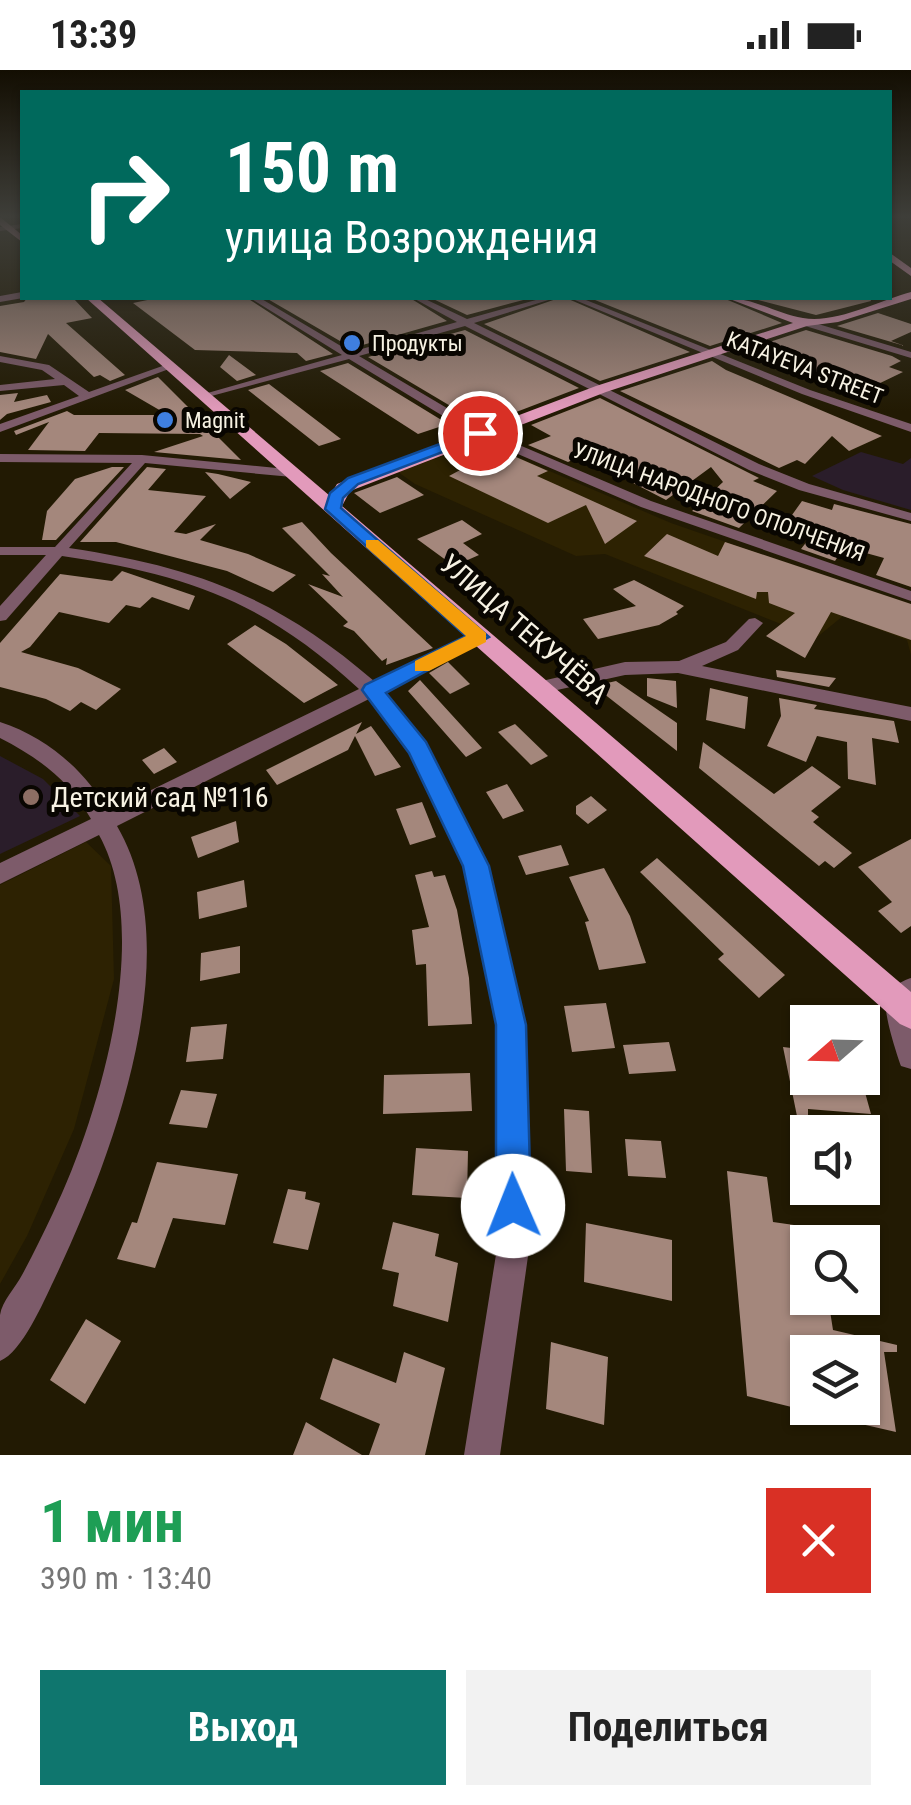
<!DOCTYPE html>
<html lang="ru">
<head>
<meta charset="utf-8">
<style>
  :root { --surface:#fff; --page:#f2f2f2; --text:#222; --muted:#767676; --accent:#0f766e }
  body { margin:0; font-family:"Roboto Condensed",sans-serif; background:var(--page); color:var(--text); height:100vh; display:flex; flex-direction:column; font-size:38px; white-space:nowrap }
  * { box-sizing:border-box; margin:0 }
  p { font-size:32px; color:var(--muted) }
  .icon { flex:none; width:55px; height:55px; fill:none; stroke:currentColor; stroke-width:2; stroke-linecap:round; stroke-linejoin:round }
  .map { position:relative; height:1385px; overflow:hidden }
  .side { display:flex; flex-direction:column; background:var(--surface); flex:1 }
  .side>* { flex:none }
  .top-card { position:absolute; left:20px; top:20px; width:872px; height:210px; border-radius:0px; box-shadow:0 2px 8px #0004; background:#00695c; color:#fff; overflow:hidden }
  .needle { width:65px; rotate:250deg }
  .tools { position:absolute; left:790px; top:935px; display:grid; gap:20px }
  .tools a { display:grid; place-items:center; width:90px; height:90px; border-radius:0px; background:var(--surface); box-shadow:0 2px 8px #0004; font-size:50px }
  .pin { position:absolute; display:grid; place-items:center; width:85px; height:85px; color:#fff; margin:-42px; border:5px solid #fff; border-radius:50%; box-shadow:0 2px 10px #0007 }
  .me { position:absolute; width:110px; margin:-55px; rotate:359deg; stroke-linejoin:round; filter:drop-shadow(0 0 8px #0008) }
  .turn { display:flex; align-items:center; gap:35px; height:210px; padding:0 40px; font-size:45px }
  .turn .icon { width:130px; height:130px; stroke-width:2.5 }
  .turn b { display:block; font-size:70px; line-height:85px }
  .round { display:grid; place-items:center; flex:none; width:105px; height:105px; border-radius:0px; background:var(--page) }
  .overview { display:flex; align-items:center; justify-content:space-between; height:170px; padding:0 40px }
  h1 { font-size:60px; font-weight:700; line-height:75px; color:#1e9e55 }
  .button { display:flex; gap:20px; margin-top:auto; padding:20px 40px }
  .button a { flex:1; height:115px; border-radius:0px; background:var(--accent); color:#fff; font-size:40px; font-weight:700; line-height:115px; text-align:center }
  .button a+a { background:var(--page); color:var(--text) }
  .status { display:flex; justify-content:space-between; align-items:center; height:70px; padding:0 50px; background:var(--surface); direction:ltr }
  .status svg { height:28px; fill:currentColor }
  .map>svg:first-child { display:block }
</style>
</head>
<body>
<div class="status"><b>13:39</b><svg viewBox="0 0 49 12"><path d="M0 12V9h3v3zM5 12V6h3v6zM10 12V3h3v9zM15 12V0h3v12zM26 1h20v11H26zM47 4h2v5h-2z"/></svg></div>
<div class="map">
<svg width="911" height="1385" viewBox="0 0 911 1385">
  <rect width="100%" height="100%" fill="#221a03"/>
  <path fill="#2d2202" d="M482,372l189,81 240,83v49l-4,-15 -64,-24 -27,22 -211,-84 -29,2 -161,-72 -17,-12z
    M86,772l25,24 3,113 -40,150 -47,107 -27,48v-399z"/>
  <path fill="#2a1d2a" d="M861,382l42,12 8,-6v52l-68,-20 -31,-14z
    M0,686l43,23 37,37 -80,38z"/>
  <path fill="#a4877c" d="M27,228h46l19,20 -26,5 59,52 -15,6 -10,-6 -6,2 -46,-43 -12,25 -36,-7v-46l24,-4z
    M157,228h90l86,56 -27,7 -9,-8 -102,-3 -62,-47z
    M266,228h144l37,23 -95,27z
    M431,228h100l-64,17z
    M559,228h7l124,54 -90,29 -116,-57z
    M590,228h133l59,25 -72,23z
    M750,228h120l1,3 -55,14z
    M878,243l33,11v8l-20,9 14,5 -68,-20z
    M465,260l114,58 -68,26 -6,-3 -36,6 -101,-60z
    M806,260l86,26 9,5 -12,6 14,5 -29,14 -8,-3 -7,4 -111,-38z
    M229,285l27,20 -19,6 -17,-14z
    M712,291l14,9 156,66 -33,15 -17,-15 -27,28 -8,-4 -18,8 -159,-77z
    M348,293l100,61 -30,10 -98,-63z
    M158,307l83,83 -87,-8 49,-16 -3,-2 -101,-1 -14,18 -57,-1 21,-28 -33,13 -2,-4 53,-20 7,4h94l-43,-25z
    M269,314l72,55 -22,7 -71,-56z
    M18,323l-4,9 33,-7 4,7 -44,12 -7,6v-25z
    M600,328l159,80 -6,3 24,10 -38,37 -47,-17 31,-29 -12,-15 -45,33 -85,-44 -13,6 -40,-17 23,-9 -20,-11z
    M507,383l41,18 -11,5 100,45 -32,23 -19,-39 -38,18 -99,-47 39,-21 7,3z
    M112,397h12l-68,73h-14l5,-29 28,-32z
    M147,397l19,2 -18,21 58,6 -32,36 12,2 30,-10 -16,16 48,14 48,21 -23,17 -46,-21 -111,-29h-36z
    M205,402l13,2 33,8 -21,17z
    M397,407l27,18 -44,18 -26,-20z
    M802,431l30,9 2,-6 77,20v63l-35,-12 8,-17 -40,-11 -9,14 -34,-12 14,-18 -28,-9z
    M462,450l20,14 -19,9 16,12 -25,11 -37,-27z
    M302,452l29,31 102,95 -47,17 1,-7 -5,3 -28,-30 -11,-5 5,-4 -40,-38 35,13 -21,-23 8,2 -48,-48z
    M667,464l51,22 7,-14 186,62v36l-80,-28 -26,46 -39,-22 29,-23 -26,-10 -1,-11h-11l-1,7 -112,-43z
    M122,501l73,25 -6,14 -37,-13 -12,11 -14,-3 -17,18 -50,-11 -29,35 -9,5 57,16 43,21 -25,21 -15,-8 -11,9 -24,-12 -46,-12v-44l60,-69 52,7z
    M634,510l50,26 -8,6 2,2 -19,11 -61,14 -15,-20 53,-13 -23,-17z
    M255,555l31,19 52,41 -34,18 -77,-59z
    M448,592l22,22 -20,10 -21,-21z
    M776,600l60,8 -7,9 -52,-10z
    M647,608l29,3 1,27 -30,-12z
    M420,610l62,68 -16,9 -58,-66z
    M616,611l61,42v28l-83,-65z
    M710,618l38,9 -3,32 -39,-9z
    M779,628l38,7 -3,4 80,12 5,22 -27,-5 4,47 -28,-6 -1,-37 -30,-6 -11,26 -39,-16 14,-30z
    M362,652l-6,12 15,-8 30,41 -26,9 -20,-40 -7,14 -71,35 -11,-15z
    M515,654l33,32 -17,9 -33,-33z
    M703,672l71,52 38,-28 29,21 -30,24 8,6 -6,5 39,31 -18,15 -9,-7 -6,5 -120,-98z
    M164,678l13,14 -23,12 -12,-14z
    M507,714l17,27 -21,8 -17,-27z
    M591,726l16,14 -19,14 -12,-10v-8z
    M422,732l14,35 -26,8 -14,-36z
    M236,751l3,21 -41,16 -7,-21z
    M911,769v87l-10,7 -23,-22 14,-9 -34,-35z
    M561,775l8,20 -43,10 -8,-19z
    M657,788l128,117 -26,23 -41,-39 6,-5 -84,-82z
    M604,798l26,48 16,47 -47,7 -14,-48 4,-1 -20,-44z
    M432,801l2,6 11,-2 12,35 12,68 3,46 -44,2 -2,-62 -10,1 -4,-35 17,-3 -14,-52z
    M244,810l3,27 -48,12 -2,-27z
    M240,876v27l-40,8 1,-28z
    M606,933l9,45 -43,4 -8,-46z
    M227,954l-4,35 -37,3 5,-35z
    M669,972l7,29 -47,3 -6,-29z
    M783,977l25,3v28h53l10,36 -63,-5v16l-9,1z
    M470,1003l2,38 -89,3 1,-39z
    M181,1020l36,4 -10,34 -38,-4z
    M564,1039l25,2 3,62 -26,-2z
    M625,1069l36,2 5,37 -38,-2z
    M416,1078l52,3 -1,47 -55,-3z
    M157,1092l81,12 -13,51 -52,-7 -18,50 -38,-9 15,-37 5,1z
    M727,1101l40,6 6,45 35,5v71h20l5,32 64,15v7h-13l12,80 -74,-17 1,-7h39v-56h-54v59l-61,-15z
    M288,1119l18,3 -1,7 15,4 -12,47 -35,-7z
    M393,1152l46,12 -4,22 23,7 -10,59 -55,-16 6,-33 -17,-4z
    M586,1153l86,17v61l-88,-19z
    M86,1249l35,22 -36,63 -35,-24z
    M551,1272l57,15 -4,68 -58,-16z
    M404,1282l41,16 -20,87h-56l11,-31 -60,-25 13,-41 63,25z
    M306,1352l15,9 41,24h-69z"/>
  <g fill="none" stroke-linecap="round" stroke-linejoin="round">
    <path fill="#7d5b6a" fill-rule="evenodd" d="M22,154v4l-22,3v-4z
      M22,222l1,6 -23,4v-6z
      M250,228h10l91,54 106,-30 -44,-24h10l44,21 76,-21h12l-81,25 285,141 50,20 102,29v8l-112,-31 -50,-20 -284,-144 -106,30 125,74 167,71 260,90v10l-270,-94 -165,-71 -127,-77 -145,39v-4l138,-39z
      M570,228h11l229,92 101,34v8l-109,-38z
      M805,250l106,32v6l-109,-33z
      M0,286l49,9 40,27 79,-28 9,2 -177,66v-8l79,-28 -15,-11 -64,6v-6l55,-6 -13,-9 -42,-8z
      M0,384l142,1 155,15 2,3 -7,4 -147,-14 -76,85c126,19 208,49 305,133l99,-48h12l3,4 -104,55 41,51 62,122 37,160 6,217 -30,213h-36l34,-213v-217l-33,-160 -55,-113 -41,-53 -252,127c74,127 -6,334 -63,454 -11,23 -32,72 -54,81 0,-15 0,-32 0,-46 2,-14 16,-28 22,-40 11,-20 21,-41 31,-62 46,-96 101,-279 46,-378l-99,49v-21l91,-44c-22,-39 -52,-61 -91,-81v-16c46,15 84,47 108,89l251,-122c-96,-88 -170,-114 -297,-133l-56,64 -6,1v-15l46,-51h-46v-8h55l77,-84 -132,-1z
      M755,548l8,5 -25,27 -36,16 209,41v14l-233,-48 -53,2 -86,19 -9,-6 3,-5 92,-21 54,-1 47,-19 23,-23z
      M911,908v91l-10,-3c-5,-14 -18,-54 -15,-67 2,-11 16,-18 25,-21z"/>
    <path fill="#e29abb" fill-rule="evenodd" d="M0,147l22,18v7l-22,-17z
      M890,183l21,15v8l-21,-15z
      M911,222v7l-73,23 -31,4 -201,66 -256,99 -8,15 569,486v37l-11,-5 -814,-726h12l232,198 7,-12 259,-98 197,-63 -66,-25c27,0 50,16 76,20 33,6 77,-18 108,-26z"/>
  </g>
  <linearGradient id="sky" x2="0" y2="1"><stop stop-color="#130e02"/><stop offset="0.43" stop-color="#3e3e39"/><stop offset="1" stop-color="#3e3e39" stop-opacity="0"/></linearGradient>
  <rect width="911" height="341" fill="url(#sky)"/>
  <path fill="#1a73e8" stroke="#114b97" stroke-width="2.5" d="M480,359l5,1v6l-127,48 -15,14 -2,10 148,129 -103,56 40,49 63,124 37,159 5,181 -5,12 -13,5 -12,-5 -5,-12v-181l-33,-159 -54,-113 -47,-63 3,-5 101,-49 -141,-127 5,-16 18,-15z"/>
  <path fill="#f59e0b" d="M366,470h12l108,93v9l-57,29h-14v-10l51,-25 -100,-89z"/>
  <g fill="#3f7fe0" stroke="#090601" stroke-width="4">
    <circle cx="352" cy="273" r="10"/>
    <circle cx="165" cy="350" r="10"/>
  </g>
  <circle fill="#8d6e63" stroke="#090601" stroke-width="4" cx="31" cy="727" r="10"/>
  <g text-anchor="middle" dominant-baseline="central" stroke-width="10" stroke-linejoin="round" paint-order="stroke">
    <g font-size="22" fill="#f7f2e3" stroke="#090601" text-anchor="start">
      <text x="372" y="273">Продукты</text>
      <text x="185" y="350">Magnit</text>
    </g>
    <g font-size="22" fill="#f7f2e3" stroke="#090601">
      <text transform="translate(805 298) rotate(21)">KATAYEVA STREET</text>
      <text transform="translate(719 432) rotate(20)">УЛИЦА НАРОДНОГО ОПОЛЧЕНИЯ</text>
    </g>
    <g font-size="28" fill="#f7f2e3" stroke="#090601">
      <text transform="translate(524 559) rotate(41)">УЛИЦА ТЕКУЧЁВА</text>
    </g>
    <g font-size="28" fill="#f7f2e3" stroke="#090601" text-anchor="start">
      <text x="51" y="727">Детский сад №116</text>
    </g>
  </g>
</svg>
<div class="tools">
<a><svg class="needle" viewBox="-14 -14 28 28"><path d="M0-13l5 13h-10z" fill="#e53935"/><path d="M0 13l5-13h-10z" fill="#767676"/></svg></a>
<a><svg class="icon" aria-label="sound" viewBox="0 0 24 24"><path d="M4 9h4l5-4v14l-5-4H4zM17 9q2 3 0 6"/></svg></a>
<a><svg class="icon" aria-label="search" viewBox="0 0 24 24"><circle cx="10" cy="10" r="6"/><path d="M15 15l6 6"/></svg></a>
<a><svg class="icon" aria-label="layers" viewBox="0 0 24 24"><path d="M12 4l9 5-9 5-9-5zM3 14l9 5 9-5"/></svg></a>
</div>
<div class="pin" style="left:480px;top:363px;background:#d93025"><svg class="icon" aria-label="arrive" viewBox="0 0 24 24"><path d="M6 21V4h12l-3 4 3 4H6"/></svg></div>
<svg class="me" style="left:513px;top:1136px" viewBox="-20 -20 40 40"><circle r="19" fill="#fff"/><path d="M0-13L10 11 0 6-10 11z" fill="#1a73e8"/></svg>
<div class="top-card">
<div class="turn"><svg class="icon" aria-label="right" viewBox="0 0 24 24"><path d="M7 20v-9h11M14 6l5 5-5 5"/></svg><div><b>150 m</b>улица Возрождения</div></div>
</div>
</div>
<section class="side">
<div class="overview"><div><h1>1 мин</h1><p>390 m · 13:40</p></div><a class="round" style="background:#d93025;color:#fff"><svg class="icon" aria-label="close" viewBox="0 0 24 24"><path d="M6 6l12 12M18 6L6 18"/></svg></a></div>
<div class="button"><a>Выход</a><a>Поделиться</a></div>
</section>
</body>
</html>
